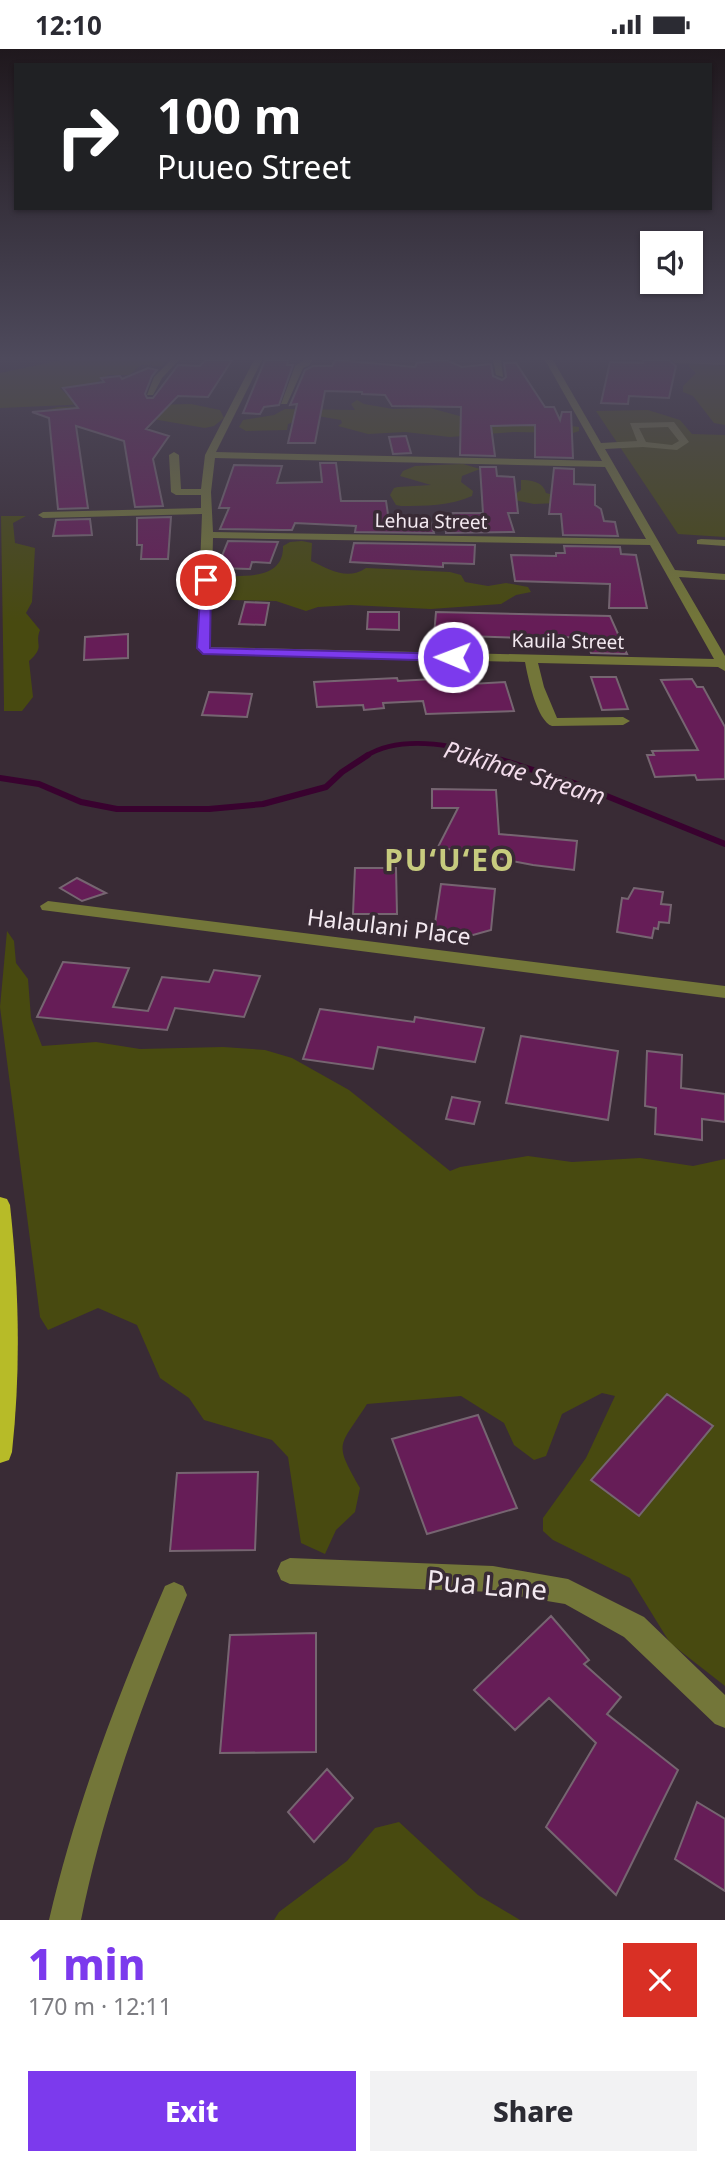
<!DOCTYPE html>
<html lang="en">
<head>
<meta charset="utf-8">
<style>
  :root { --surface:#fff; --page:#f2f2f3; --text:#2b2b33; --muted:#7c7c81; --accent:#7c3aed }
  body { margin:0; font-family:"Noto Sans",sans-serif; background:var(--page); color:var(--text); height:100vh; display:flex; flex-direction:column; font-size:26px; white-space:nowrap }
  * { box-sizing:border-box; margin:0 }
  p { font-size:23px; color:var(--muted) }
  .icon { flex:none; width:38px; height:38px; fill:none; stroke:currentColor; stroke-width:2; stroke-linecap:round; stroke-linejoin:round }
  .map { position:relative; height:1871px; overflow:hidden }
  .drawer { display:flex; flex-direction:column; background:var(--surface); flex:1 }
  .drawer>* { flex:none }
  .guide { position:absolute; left:14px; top:14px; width:698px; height:147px; border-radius:0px; box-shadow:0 2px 5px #0004; background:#202124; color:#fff; overflow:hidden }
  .buttons { position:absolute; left:640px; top:182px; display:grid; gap:14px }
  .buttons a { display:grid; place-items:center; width:63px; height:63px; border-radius:0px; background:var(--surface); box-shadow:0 2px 5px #0004; font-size:35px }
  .pin { position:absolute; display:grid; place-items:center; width:60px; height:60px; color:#fff; margin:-30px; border:4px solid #fff; border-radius:50%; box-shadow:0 2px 7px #0007 }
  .me { position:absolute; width:77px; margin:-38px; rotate:271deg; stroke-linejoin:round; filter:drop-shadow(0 0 5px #0008) }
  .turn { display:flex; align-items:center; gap:24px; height:147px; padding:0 28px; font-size:32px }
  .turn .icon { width:91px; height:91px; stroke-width:2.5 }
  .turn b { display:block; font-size:49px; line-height:60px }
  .round { display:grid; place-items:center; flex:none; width:74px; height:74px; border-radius:0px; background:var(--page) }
  .overview { display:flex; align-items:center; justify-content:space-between; height:119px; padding:0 28px }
  h1 { font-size:42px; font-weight:800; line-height:52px; color:var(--accent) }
  .action { display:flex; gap:14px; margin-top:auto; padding:14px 28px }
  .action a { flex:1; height:80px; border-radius:0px; background:var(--accent); color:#fff; font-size:28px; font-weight:800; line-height:80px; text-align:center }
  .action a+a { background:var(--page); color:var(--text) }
  .status { display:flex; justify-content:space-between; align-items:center; height:49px; padding:0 35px; background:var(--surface); direction:ltr }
  .status svg { height:19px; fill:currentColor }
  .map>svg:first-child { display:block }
</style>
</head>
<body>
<div class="status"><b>12:10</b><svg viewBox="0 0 49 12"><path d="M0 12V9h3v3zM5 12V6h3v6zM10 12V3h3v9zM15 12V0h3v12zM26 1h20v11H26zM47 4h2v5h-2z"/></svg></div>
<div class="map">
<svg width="725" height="1871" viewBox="0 0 725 1871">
  <rect width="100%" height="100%" fill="#392b35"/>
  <path fill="#484a10" d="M62,311h107l-7,6 -21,-1 -12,10h-21l-12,8 -36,5 8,8 23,-3 -13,11 -9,1 -69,3v-35z
    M690,314l35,3v59l-11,-2 -21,-27 -10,-4v-6l13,-13 -7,-7z
    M357,351l7,4 29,5 37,-1 37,10 104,8 8,1v4l-6,2 -60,-1 -63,5 -45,-5 -37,2 -30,-8 4,-3 -1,-3 -29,-5 -24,9 -1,6 -41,1 -7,-4 4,-7 31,-5 11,-6 70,1 -4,-6z
    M191,355l29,6 4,8 -10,8 -9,2 -64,-11 -98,-6 15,-4z
    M648,361l32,10 12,14 33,1v102l-47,-3 -82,-123z
    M463,415l17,5 -18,7 -1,6 12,9 -1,5c-22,10 -47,10 -71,10l-5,-1 -6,-10 4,-7 4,-1 33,-2 -31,-9 3,-5 12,-5z
    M521,431c11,0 22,2 25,13l35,9 -47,2 -20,-4v-5l7,-5z
    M1,467h25l-13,7 2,20 20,5 -3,54 -6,11 14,17c-6,15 6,16 -11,31l4,36 -11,14h-18v-6z
    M302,492l10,2 -1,18c18,8 36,20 55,7l84,4 11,3 4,7 23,4 18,-3 22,4 3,5 -15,3 -15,9 -70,5 -80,-4 -33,2 -12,4 -30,-10 -44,-1 -12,-6v-8l-6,-5 6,-5c24,0 64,4 63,-30l7,-4z
    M7,882l7,10 2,22 12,16 3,39 11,28 54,-4 44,7 83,-2 42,3 27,8 57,32 101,81 10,-4 68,-11 44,6 68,-4 53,8 32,-7v527l-55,-43 -40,-65 -77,-38 -10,-9v-13l43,-60 29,-62 -13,-3 -40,21 -16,42 -12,4 -20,-15 -10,-22 -43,-27 -94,8c-28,44 -34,37 -7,84l-5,24 -19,18 -11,24 -24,-11 -13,-86 -16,-17 -68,-20 -15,-22 -29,-20 -23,-53 -39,-17 -50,22 -8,-13 -40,-310z
    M399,1773l79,73 42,25h-246l5,-8 68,-51 28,-33z"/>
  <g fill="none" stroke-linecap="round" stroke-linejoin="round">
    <path stroke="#39022f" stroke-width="5" d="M366,707c35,-22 88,-11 125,0"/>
    <path stroke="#39022f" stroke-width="6" d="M486,706l91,29 148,60
      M0,729l39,6 42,18 36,7h92l54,-5 63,-17 16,-15 26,-17"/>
  </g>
  <path fill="#661d57" stroke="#766571" stroke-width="2" d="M205,311h27l-24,37 -30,-1 -32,33 23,7 -16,23 10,47 -28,1 -11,-66 -48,-15 12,82 -30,1 -9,-91 -17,-6 46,-4 -15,-20 41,-6 -3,-4 19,-2 2,3 26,-11 9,2 -5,6 -7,18 2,4h6l25,-33 22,1z
    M265,311h23l-1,5h6l-14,40 -15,2 -4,7 -17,-1z
    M335,311l80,7 2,-4 29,-3 16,7 29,-3 2,12 9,4 4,-3 -2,-14h12l29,44h9l6,13 2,-8h9l2,46 -38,-1v-32l-44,1 4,30 -35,-1 1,-48 -69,-1 -7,-11 -23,-1v-2l-37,-1 -10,52h-27l9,-39 -7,1 15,-35 8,-4h19z
    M643,311h26l7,6 -7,32 -40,-2 -1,8 -27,-1 9,-41 33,1z
    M406,387l5,17 -18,1 -4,-17z
    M320,414h16l5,38h45l3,20 41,-1 4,13 -79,-1 1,-6 -61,-3 -3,7h-10l-62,-1 9,-21h-10l15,-43 48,1 -5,17 45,-1z
    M480,418h16l1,9 17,1 4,36h-10l6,19 -68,1 -1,-14h10l-2,-6h30z
    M554,419l20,1v15l21,1v20l6,4 3,12 11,1 3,14 -55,-1 -2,-21h-12z
    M171,468l-3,42h-27l1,-14h-5v-27z
    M90,470l2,16 -39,1 3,-16z
    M228,492l50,1 -8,21 -18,-1 -2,7 -33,-1z
    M354,494l121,2 -1,19 -31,-1v4l-93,-5z
    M564,497l56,1 1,7 15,1 11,53h-38l1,-24 -95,-3 -4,-26 45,1v-3h9z
    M245,553l24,1 -4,22 -26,-1z
    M368,563h31v18l-32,-1z
    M436,563l174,4 17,38 -36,-1 -6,-16 -64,1 -87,-3z
    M128,585v24l-44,2 1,-23z
    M591,628h25l12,32 -26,1z
    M397,629l1,3 54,-3 2,7 51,-3 9,29 -88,3 -3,-13 -40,2 1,5 -20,2 -1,-5 -46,2 -3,-25z
    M692,630l5,8h6l22,40v52l-28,1 -2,-5 -40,2 -8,-22h7l-2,-4 46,-1 -37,-70z
    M209,643l43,2 -5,23 -45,-2z
    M432,740l64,1 3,44 78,7 -3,29 -41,-5 -95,-18 20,-39h-26z
    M355,819h41l1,46h-44z
    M77,829l29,15 -24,8 -22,-13z
    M441,835l54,5 -4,41 -18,5 -39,-5z
    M634,839l29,4 -2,12 10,1 -2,18 -10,-1 -1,7 -4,-1 -2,10 -35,-6 5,-34 6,1z
    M63,913l66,6 -16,39 35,4 14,-34 47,5 5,-12 46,6 -16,41 -69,-9 -8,22 -130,-13z
    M320,960l94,13 1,-5 69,11 -9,34 -97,-15 -5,22 -70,-10z
    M521,987l97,15 -10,69 -102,-17z
    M647,1002l35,4 -1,33 44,6v28l-23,-3v21l-47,-6 1,-26 -11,-2z
    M452,1048l28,5 -6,22 -28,-5z
    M667,1345l46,32 -74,90 -48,-36z
    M478,1366l39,93 -90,26 -35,-95z
    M258,1423l-3,78 -85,1 7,-78z
    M551,1567l38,44 -5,4 37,33 -14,17 71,56 -62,125 -70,-68 50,-84 -47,-45 -34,32 -41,-40z
    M316,1584v119l-96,1 10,-118z
    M327,1720l26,29 -39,44 -26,-30z
    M697,1753l28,17v72l-50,-32z"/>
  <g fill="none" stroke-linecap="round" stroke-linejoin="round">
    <path fill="#737639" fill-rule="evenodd" d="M171,311h8l-17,18 -9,17h-6l7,-18z
      M254,311h8l-46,92 386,9 -57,-101h8l48,83 36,-2 -7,-18 44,-1 15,20 -12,8 -34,-3 -38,2 70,121 50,4v6l-46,-3 46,79v15l-7,-4 -180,-4 6,24 13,31 66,-1 7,4 -7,4 -71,1c-15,-5 -24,-48 -27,-64l-322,-8 -6,-6 5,-134 -159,4 -5,-3 5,-3 158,-4v-13h-25l-5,-3 -2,-37 5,-3 5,3 2,34h20l4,-34zM668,378l11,14 -7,4 -26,-3 -7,-14zM215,409l390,9 41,72 -433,-7 -2,-40zM213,489l437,7 64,114 -504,-12z
      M304,311h8l-2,5 -7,3 -16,36h-6l14,-38z
      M493,311h8l2,17 -7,-2z
      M671,311h54v5l-50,-2z
      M701,490l24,1v6l-28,-2v-4z
      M48,852l677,85v12l-683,-88 -2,-4z
      M290,1509l203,8 75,13 76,38 81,78v33l-10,-4 -91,-87 -59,-33 -72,-12 -203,-8 -9,-4 -4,-9 4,-9z
      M174,1533l9,4 4,9c-44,106 -83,212 -106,325h-32c27,-116 69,-225 116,-334z"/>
    <path fill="#b7bb28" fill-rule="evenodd" d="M0,1148l7,2 3,6c9,83 11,164 2,247l-3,8 -9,3z"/>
  </g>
  <linearGradient id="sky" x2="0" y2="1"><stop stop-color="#1f181d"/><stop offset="0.54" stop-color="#4e4a5c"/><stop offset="1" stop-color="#4e4a5c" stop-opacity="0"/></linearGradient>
  <rect width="725" height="573" fill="url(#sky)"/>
  <path fill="#7c3aed" stroke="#51269a" stroke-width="2" d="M206,528l5,3 -1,68 243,6 6,3 -6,4 -250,-7 -6,-6 4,-68z"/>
  <g text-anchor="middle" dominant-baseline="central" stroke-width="7" stroke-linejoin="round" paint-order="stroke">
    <g font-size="19" fill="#f3e9f0" stroke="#392b35">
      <text transform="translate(431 472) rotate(1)">Lehua Street</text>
      <text transform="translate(568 592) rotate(1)">Kauila Street</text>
    </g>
    <g font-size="23" fill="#f3e9f0" stroke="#392b35">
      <text transform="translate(389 877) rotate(7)">Halaulani Place</text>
    </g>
    <g font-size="24" font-style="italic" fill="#f3ddec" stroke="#392b35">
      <text transform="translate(525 723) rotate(17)">Pūkīhae Stream</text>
    </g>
    <g font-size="28" fill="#f3e9f0" stroke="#392b35">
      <text transform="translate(487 1535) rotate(5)">Pua Lane</text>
    </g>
    <g font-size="30" font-weight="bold" letter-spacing="2" fill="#c7cb7e" stroke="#392b35">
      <text x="450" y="810">PU‘U‘EO</text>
    </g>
  </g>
</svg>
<div class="buttons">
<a><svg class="icon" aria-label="sound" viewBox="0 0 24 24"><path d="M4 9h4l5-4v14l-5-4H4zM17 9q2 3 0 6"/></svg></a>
</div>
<div class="pin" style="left:206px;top:531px;background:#d93025"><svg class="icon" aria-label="arrive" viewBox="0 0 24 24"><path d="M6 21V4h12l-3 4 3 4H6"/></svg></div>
<svg class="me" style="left:453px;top:608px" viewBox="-20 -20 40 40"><circle r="17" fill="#7c3aed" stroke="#fff" stroke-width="3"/><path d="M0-11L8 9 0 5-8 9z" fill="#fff"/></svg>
<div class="guide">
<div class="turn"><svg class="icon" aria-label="right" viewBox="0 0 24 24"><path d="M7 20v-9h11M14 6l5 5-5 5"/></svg><div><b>100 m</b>Puueo Street</div></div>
</div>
</div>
<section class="drawer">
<div class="overview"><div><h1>1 min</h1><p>170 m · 12:11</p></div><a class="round" style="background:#d93025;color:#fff"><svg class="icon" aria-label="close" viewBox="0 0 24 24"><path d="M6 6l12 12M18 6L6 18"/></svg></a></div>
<div class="action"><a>Exit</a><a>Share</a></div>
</section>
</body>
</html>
